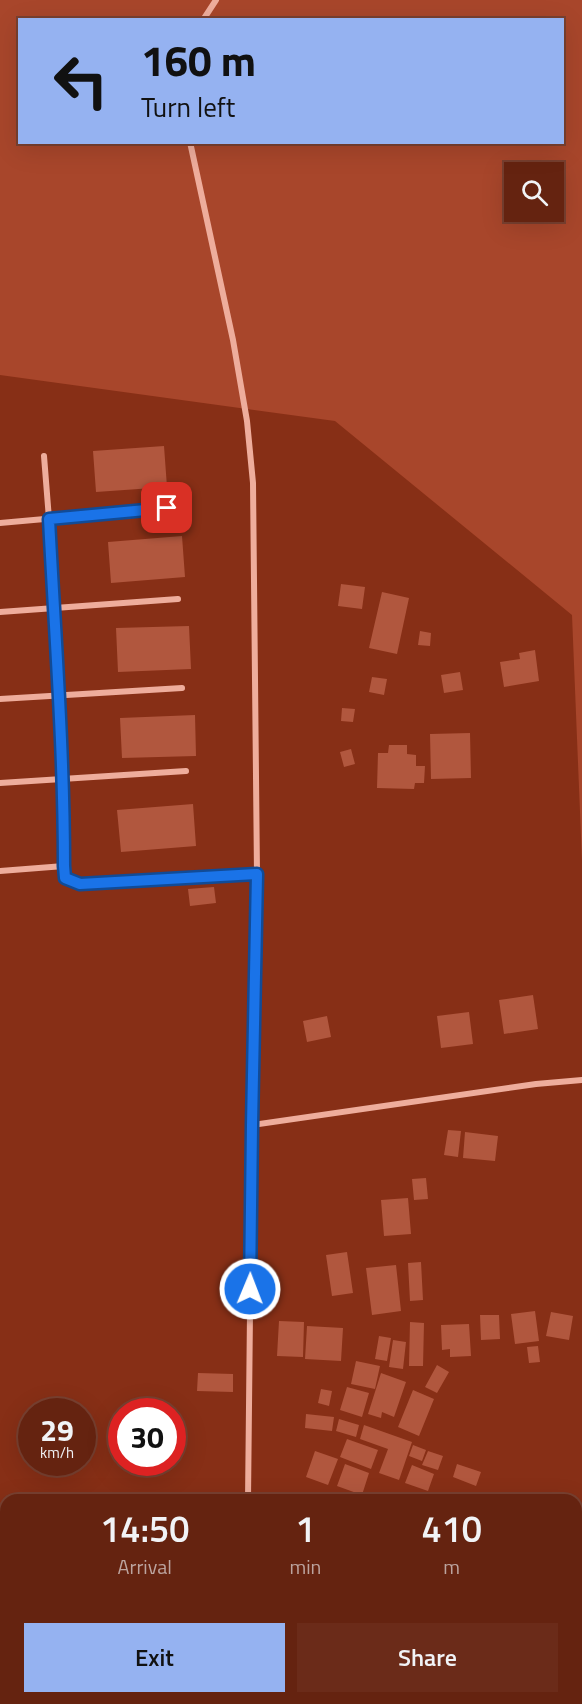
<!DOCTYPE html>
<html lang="en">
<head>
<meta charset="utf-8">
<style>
  :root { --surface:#652310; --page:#6b2b19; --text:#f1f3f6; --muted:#bca49f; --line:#794030; --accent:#95b2f1 }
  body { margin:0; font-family:"Titillium Web",sans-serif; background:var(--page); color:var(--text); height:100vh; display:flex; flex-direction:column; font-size:22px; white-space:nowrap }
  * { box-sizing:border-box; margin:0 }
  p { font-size:20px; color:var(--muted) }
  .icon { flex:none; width:33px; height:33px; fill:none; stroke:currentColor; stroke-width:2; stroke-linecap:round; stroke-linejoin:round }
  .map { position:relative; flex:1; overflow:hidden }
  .side { position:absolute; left:0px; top:1494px; width:582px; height:210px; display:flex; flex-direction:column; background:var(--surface); border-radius:18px 18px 0 0; box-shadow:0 6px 24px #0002,0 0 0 2px var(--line) }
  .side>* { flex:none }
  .guide { position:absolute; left:18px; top:18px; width:546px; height:126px; border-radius:0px; box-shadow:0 6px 24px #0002,0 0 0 2px var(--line); background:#95b2f1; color:#111; overflow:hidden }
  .buttons { position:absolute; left:504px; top:162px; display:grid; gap:12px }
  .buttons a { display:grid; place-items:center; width:60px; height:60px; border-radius:0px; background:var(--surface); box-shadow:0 6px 24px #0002,0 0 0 2px var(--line); font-size:30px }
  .speed { position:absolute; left:18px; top:1398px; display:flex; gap:12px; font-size:30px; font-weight:700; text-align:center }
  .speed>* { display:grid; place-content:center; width:78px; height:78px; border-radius:50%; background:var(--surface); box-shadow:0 6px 24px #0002,0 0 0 2px var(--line); line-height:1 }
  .speed small { font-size:15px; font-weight:400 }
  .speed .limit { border:9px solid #d22; background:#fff; color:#111 }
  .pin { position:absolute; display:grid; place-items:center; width:51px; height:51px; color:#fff; margin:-26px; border-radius:12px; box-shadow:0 3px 9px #0006 }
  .me { position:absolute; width:66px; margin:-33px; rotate:1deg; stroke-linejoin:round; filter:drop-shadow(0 0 4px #0008) }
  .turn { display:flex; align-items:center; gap:21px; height:126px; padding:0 24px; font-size:27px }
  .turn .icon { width:78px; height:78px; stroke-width:2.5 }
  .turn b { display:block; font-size:42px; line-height:51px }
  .eta { display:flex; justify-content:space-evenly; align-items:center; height:102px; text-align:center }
  .eta b { font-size:36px; font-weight:600; line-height:42px }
  .primary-button { display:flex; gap:12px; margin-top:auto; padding:12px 24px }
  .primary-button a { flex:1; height:69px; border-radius:0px; background:var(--accent); color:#111; font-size:24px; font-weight:600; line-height:69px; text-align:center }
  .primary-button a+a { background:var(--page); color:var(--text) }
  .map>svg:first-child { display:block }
</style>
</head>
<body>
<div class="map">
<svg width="582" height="1704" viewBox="0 0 582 1704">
  <rect width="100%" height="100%" fill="#872f16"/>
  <path fill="#a8462b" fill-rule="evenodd" d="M0,0h582v861l-10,-246 -237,-194 -335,-46zM20,20h542v122h-542zM514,172h40v40h-40z"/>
  <path fill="#b1573e" d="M164,446l3,41 -71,5 -3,-41z
    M182,536l3,41 -74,6 -3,-41z
    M341,584l24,3 -3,22 -24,-3z
    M382,592l27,6 -12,56 -28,-6z
    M189,626l2,43 -73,3 -2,-44z
    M420,631l11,2 -1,13 -12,-1z
    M535,650l4,31 -35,6 -4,-25 20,-3 -1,-6z
    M460,672l3,18 -19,3 -3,-18z
    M372,677l15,2 -3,16 -15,-3z
    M342,708l13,1 -2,13 -12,-1z
    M195,715l1,41 -74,2 -2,-40z
    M470,733l1,45 -40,1 -1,-45z
    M389,745h18v9l9,1v11h9l-1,17h-9l-1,6 -37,-1 1,-35h10z
    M351,749l4,15 -11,3 -4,-15z
    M193,804l3,42 -75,6 -4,-42z
    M214,887l2,16 -26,3 -2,-17z
    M533,995l5,34 -34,5 -5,-34z
    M469,1012l4,32 -32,4 -4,-32z
    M327,1016l4,21 -24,5 -4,-21z
    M448,1130l13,1 -3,26 -14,-2z
    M465,1132l33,4 -3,25 -32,-3z
    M426,1178l2,21 -14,1 -2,-21z
    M408,1198l3,36 -27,2 -3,-36z
    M347,1252l6,41 -21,3 -6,-41z
    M421,1262l2,38 -13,1 -2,-38z
    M396,1265l5,46 -29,4 -6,-47z
    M535,1311l4,30 -24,3 -4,-30z
    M551,1312l22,4 -4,24 -23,-4z
    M480,1315h19l1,24 -19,1z
    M279,1321l25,1 -1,35 -26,-1z
    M410,1322l14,1 -1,43h-14z
    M469,1324l2,32 -21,1v-8l-8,1 -1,-25z
    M307,1326l36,2 -2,33 -36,-2z
    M379,1336l12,2 -4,23 -12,-2z
    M393,1340l13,2 -3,27 -14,-2z
    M538,1346l2,16 -11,1 -2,-16z
    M356,1361l24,5 -5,23 -24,-5z
    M437,1365l12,7 -12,21 -12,-6z
    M198,1373l35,1v18l-36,-1z
    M381,1373l25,9 -12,35 -12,-5 -1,6 -13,-4z
    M347,1387l22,6 -7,24 -22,-7z
    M321,1389l11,2 -3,15 -11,-3z
    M413,1390l21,9 -15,37 -21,-9z
    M306,1414l28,3 -2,14 -27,-3z
    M339,1419l20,6 -3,12 -20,-6z
    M364,1425l48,17 -13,38 -20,-7 9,-24 -28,-10z
    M347,1439l31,11 -7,19 -31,-12z
    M413,1445l13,5 -4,11 -13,-5z
    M315,1451l23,8 -10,26 -22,-8z
    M428,1451l15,5 -5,14 -16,-5z
    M345,1464l24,9 -7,22 -25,-9z
    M457,1464l24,8 -5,14 -23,-9z
    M412,1465l22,9 -6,17 -23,-8z
    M578,1513l4,1v34l-6,-2v-29z
    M576,1547l6,2v21l-6,16z
    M333,1698h32l1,6h-32z
    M394,1698h162l-2,6h-145z"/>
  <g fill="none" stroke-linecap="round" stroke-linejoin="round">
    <path stroke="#eead9c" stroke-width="6" d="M203,20l13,-20
      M190,142l43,198 14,81 6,62 4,391 -5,251 -4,375
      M44,456l5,63 9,177 5,83 1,87 1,12 15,6 177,-10
      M0,523l167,-15
      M0,612l178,-13
      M0,699l182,-11
      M0,783l186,-12
      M0,871l64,-5
      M252,1125l284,-41 46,-4
      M0,1603l6,-1
      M576,1664l6,3
      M258,1698l2,6"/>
  </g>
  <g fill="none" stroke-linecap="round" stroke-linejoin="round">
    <defs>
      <path id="route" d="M167,508l-118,11c6,116 15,232 15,347l1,12 15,6 177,-10 -5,251 -2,164"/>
    </defs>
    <use href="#route" stroke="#114b97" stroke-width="15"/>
    <use href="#route" stroke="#1a73e8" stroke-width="10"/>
  </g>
</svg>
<div class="buttons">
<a><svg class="icon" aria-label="search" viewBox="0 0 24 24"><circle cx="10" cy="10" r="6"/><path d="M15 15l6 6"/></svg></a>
</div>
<div class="speed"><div>29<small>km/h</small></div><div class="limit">30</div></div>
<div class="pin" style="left:167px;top:508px;background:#d93025"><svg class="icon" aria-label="arrive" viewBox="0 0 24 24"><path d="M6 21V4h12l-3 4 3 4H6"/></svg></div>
<svg class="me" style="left:250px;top:1289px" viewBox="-20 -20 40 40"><circle r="17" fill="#1a73e8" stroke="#fff" stroke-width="3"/><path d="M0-11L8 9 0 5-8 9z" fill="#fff"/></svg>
<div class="guide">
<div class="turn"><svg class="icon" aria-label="left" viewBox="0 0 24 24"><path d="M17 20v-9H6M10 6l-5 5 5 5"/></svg><div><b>160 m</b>Turn left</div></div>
</div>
<section class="side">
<div class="eta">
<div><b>14:50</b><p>Arrival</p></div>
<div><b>1</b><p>min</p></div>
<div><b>410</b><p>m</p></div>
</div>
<div class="primary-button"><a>Exit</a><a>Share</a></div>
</section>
</div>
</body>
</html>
